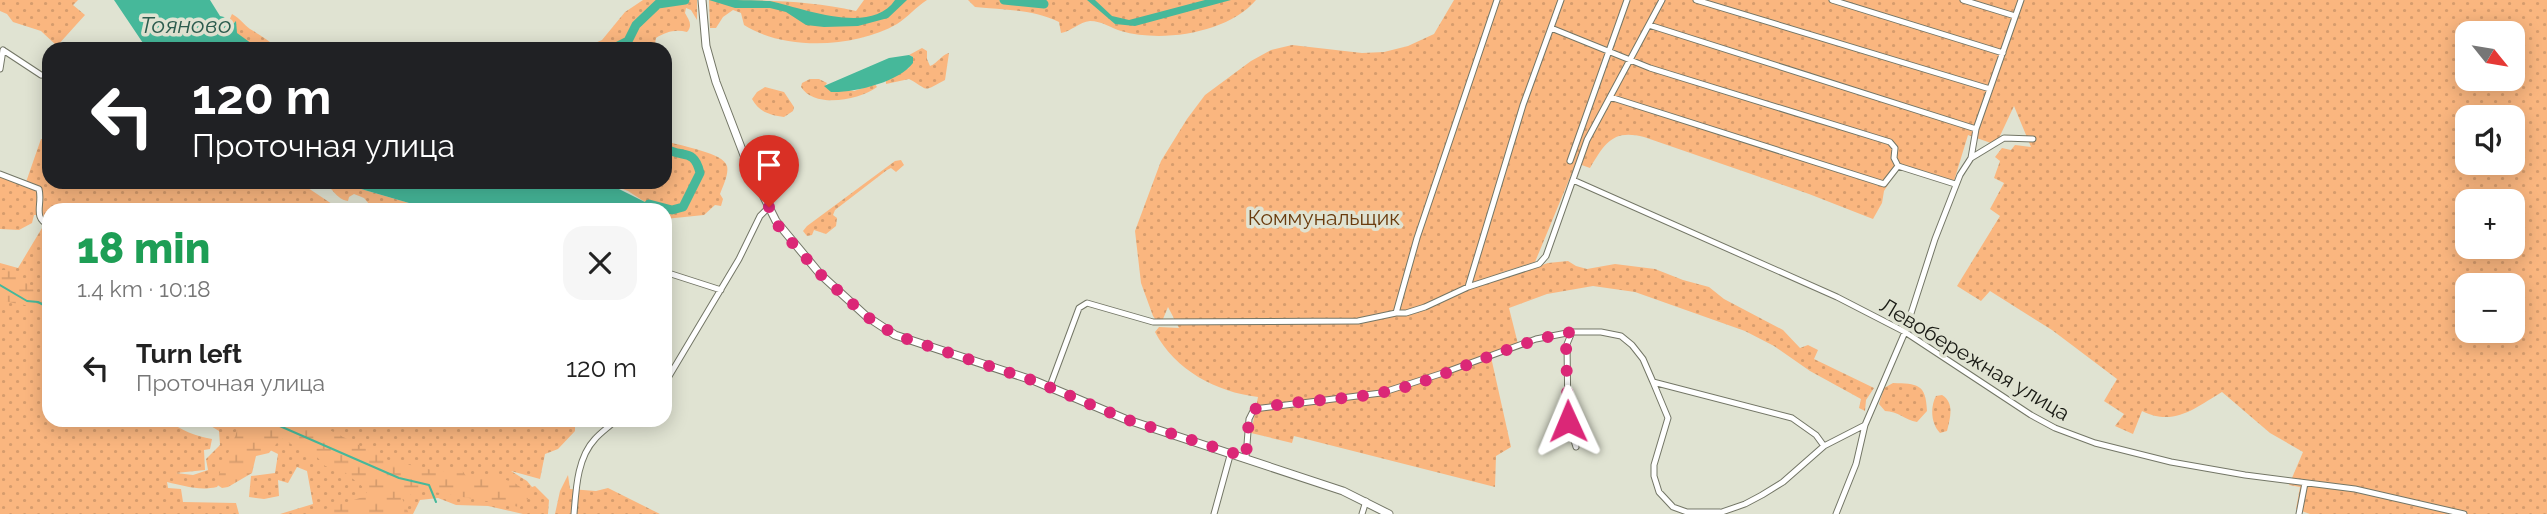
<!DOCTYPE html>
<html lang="en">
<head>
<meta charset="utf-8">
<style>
  :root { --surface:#fff; --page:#f6f6f6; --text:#222; --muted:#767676 }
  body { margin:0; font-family:Raleway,sans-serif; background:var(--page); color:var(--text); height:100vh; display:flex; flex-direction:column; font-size:26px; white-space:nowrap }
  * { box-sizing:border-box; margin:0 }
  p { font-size:23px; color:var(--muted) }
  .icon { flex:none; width:38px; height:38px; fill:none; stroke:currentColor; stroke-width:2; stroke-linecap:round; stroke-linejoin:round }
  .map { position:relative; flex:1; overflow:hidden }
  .side { position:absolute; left:42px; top:203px; width:630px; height:224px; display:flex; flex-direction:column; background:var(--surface); border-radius:21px; box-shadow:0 4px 18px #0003 }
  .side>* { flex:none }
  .banner { position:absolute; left:42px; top:42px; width:630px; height:147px; border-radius:21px; box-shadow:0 4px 18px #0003; background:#202124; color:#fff; overflow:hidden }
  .needle { width:46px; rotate:120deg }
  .tools { position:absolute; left:2455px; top:21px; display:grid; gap:14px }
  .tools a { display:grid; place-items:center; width:70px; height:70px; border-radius:14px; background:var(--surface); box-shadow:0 4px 18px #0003; font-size:35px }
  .pin { position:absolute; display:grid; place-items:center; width:60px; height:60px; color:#fff; margin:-72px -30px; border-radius:50% 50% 50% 0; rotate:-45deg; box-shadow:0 0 7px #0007 }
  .pin .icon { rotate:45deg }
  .me { position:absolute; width:77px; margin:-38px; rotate:359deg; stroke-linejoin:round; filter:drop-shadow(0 0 5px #0008) }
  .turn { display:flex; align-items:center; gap:24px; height:147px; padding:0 35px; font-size:32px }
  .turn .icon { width:91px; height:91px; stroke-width:2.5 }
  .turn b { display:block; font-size:49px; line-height:60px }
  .round { display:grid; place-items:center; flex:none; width:74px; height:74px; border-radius:21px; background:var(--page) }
  .overview { display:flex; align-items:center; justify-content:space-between; height:119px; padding:0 35px }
  h1 { font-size:42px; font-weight:800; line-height:52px; color:#1e9e55 }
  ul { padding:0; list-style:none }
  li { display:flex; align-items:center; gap:21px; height:91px; padding:0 35px }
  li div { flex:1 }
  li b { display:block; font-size:26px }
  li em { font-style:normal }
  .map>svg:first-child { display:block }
</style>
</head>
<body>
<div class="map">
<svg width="2547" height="514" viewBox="0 0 2547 514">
  <defs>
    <pattern id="grass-dots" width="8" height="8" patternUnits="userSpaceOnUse" patternTransform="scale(1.75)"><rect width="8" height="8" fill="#fab67f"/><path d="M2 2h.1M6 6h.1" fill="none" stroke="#d69c6d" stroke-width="1.8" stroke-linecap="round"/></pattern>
    <pattern id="wetland-marsh" width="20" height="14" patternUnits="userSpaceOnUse" patternTransform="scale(1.75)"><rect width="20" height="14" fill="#fab67f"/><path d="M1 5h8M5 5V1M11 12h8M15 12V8" fill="none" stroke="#d69c6d"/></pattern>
  </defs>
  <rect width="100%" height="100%" fill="#e0e3d2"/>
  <path fill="url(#grass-dots)" fill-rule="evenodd" d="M0,0h78l-5,5 12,10 -28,31 -16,-15 -28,-9 -6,-8 -7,-3z
    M643,0h54v20l-6,-10 -5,-2 -1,5c4,7 8,12 2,19 -12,-3 -21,0 -31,6l-2,11h-73l21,-9 23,-28z
    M709,0c50,0 98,0 147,11l8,-11h63c-11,7 -19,17 -30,24 -42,24 -112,27 -153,1l-3,-12 -8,-3 -10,7 -7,11h-6z
    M968,0h288c-28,33 -94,43 -135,31 -10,-3 -19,-10 -31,-10 -11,1 -18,10 -29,12l-2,-11c-28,-13 -54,-12 -84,-15z
    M1454,0h1093v514h-237l-14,-5 4,-22 -11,-2 14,-33 -33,-19 -48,-41c-27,16 -48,35 -80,19l-9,23 -18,-8 9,-12 -20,-13 13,-22 -65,-49 -62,-39 -9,10 -24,-15 43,-70 -10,-7 14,-26 -10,-5 6,-17 -5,-4 7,-9 9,2 4,-5 16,2 -17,-41 -15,32 -8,5 -23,-8 -14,46 -53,-17 -17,27 -2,12 -9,16 -64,-25 -165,-57c-31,-8 -39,6 -54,31l-14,-5 -41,99 -35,11v6l48,-16 20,-2 8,5 11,3 28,-5 40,5 28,11 26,7 15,12 59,31 17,18 8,-3 10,5 -4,9 60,29 -8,12 -1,11 -6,-3 2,-9 -51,-28 -36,-25 -29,-15 -110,-39 -42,-6 -46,8 -38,14 10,40 -28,9 20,90 -15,9 -1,31 -201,-51 -2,7 -41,-10 7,-36c-42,-5 -83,-27 -103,-65l4,-5 20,1 -11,-21 -5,12 -7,1 -3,-4 -12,-33 -6,-52 26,-70 26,-42 18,-24 46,-34 20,-11 21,-5 70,8 22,-1 24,-6 26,-12zM2468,33h45v46h-45zM2468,117h45v46h-45zM2468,201h45v46h-45zM2468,285h45v46h-45z
    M232,14c8,4 12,11 18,15 10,6 20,12 29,20 -20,0 -27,-2 -43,-16l-1,-11 -2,2 -5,-1z
    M922,48l5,3v8l3,7c8,-3 11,-11 19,-13l-4,27c-24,13 -15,10 -36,-1l-23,5v-4l23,-12 4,-11 -4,-2z
    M810,79h9l8,4 -2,3 29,5 21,-7 2,3c-18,13 -62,22 -76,0l1,-4z
    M765,87l19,5 10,15 -1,4 -9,6c-14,-2 -25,-5 -32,-18l5,-7z
    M665,126l4,16c12,4 55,11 58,24 2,8 -4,20 -7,28l3,5 -2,7 -6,-1 -11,10 -39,4v-9h-21v-4l4,-2 -20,-13 -23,-9h60z
    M41,139h8v43h250l42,28h-292v210h119c14,11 27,16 44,19l-2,10 -6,1 1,20 -29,3 17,2 15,-5 -2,-11 14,-14 -1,-14 -18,-11h374v11l-17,18 -13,5 -5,25 -29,-8 16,10 5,6 3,-1 14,14 -1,14h-25l-35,-8 -32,-1 -18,-7 -18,2 -7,14h-133l33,-10 -6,-33 -10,-4 -9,16 -10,-3 1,16 -15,3 -15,-2 2,-21 24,-3 3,-19 -12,-6 -42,28 -7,11c-18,4 -32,-1 -50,-5l1,6 13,1 2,13 53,1 3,11h-239v-251l18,5 27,-45 -5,-8h-6l-2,8 -13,7 -19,-1v-52l25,8z
    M901,160l3,5 -8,7 -5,-4 -4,2 -52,40 -2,5 4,3 -1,8 -10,8 -12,-4 -2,5 -5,1 -4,-5 4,-5 88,-65z
    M318,182h19l96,28h-30l-20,-7 -9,7 -10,-12 -10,-4 -5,3 -1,4c-14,-2 -14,-16 -30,-19z
    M1893,383c24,1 33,0 34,28l-10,11c-12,-2 -19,-11 -32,-11l-6,-7 5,-16z
    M1942,395c13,8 8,23 5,36l-7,2c-9,-9 -10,-26 -4,-37z
    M568,475l2,14 26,2 12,-3 52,26h-105l5,-23z"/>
  <path fill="url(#wetland-marsh)" d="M0,270c23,0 18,7 33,19 5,4 11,6 16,8v18c-13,-12 -33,-9 -49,-16v-13h2z
    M219,420h91l78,40 53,12 18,-6 7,10c20,1 55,-1 62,23l-8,8 -97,-17 -21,8 7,16h-99l53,-17 5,-6 -25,-20 -18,-5 -8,-9c-16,-3 -22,-12 -36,-19l-12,15 -13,3 -4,17 -24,14 -6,1 -6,-4c5,-19 16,-36 22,-56l-6,2 -7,-8z"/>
  <path fill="#46b89a" d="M114,0h96l10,16 4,1 4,6 5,1 3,-3 1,12 22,16h-112z
    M709,0c19,0 43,0 61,1 33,7 101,35 125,-1h12l-19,18 -30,8 -34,1 -18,-2 -20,-13 -16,-4h-35z
    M1087,0h8l17,16 17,4 76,-20h26l-96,26 -20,-2z
    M909,55l4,2v6c-14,19 -59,30 -82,29l-7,-6 65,-28z
    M337,182h268l44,22 -12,5h-7l-3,-5 -13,2 -3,4 -10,-3 -5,3 -1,-4 -4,-2 -8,6 -16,-4 -13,4h-121z"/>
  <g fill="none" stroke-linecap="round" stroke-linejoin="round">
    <path stroke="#46b89a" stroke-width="2" d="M0,285l27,16 11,1 11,6
      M266,420l133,58 30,7 7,17"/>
    <path stroke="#46b89a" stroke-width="9" d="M1004,0l40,4
      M612,49l16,-8 8,-16 22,-21 27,-4
      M649,204l23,6 11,-3 17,-34c-6,-26 -18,-14 -35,-25"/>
    <defs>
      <path id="minor" d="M1696,0l294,89
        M1832,0l171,53
        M1963,0l52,16
        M1649,25l327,104
        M1551,28l99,40 240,74 5,6 -1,10 4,8 57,18
        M3,50l38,25
        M0,69l3,-19
        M1610,97l274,87 14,-18
        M1971,158l5,-29 45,-129
        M1570,161l57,-161
        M0,174l39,15c4,15 -7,29 10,36
        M1573,180l264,117 68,35 126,83 24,13 40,15 76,19 74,13 110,14 109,25
        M665,272l56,18
        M1468,287l55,-182 38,-105
        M1396,313l21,-75 80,-238
        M1572,332l-5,12 1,77 8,26
        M1653,382l15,36 -14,47v11l5,16 14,15 14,5h33
        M665,383l74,-124 21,-43 9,-9
        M1050,386l29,-78 8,-5 66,19 205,-1 38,-8h10l19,-6 43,-20 71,-23 7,-8 41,-116 75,-140
        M1246,457l3,-38 5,-10 127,-16 62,-20 93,-34 36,-7h29l20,4 11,9 11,14 10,23 139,36 24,17 8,11
        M1719,513l26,-9 17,-9 21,-13 41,-36 41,-21
        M574,514c2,-24 3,-56 21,-75 6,-7 14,-12 21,-19
        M1214,514l17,-62
        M1362,514l4,-13
        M1836,514l20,-50 9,-39 40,-93 30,-93 25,-64 11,-17 33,-20 29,1
        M2299,514l6,-31"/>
      <path id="tertiary" d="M702,0l4,46 10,36 31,81 29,58 44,53 46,42 29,19 140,46 90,38 218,72 46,23"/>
    </defs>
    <use href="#minor" stroke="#737666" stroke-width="7"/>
    <use href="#tertiary" stroke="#737666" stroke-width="9"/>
    <use href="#minor" stroke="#fff" stroke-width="5"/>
    <use href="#tertiary" stroke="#fff" stroke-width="7"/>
  </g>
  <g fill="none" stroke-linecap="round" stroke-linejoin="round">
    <path stroke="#db2777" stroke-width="12" stroke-dasharray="0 21.6" d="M769,207l11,22 40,45 46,42 29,19 140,46 90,38 121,38 3,-39 5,-9c47,-10 96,-8 144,-20 59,-16 113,-47 174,-57l-6,12 2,77"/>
  </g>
  <g text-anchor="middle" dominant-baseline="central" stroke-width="7" stroke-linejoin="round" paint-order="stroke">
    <g font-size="21" fill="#693b0d" stroke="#e0e3d2">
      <text x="1324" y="217">Коммунальщик</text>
    </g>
    <g font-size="21" fill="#191a14" stroke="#e0e3d2">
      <text transform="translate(1975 359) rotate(31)">Левобережная улица</text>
    </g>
    <g font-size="23" font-style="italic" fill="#2c5c4e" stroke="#e0e3d2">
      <text x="186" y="24">Тояново</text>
    </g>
  </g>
</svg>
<div class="tools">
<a><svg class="needle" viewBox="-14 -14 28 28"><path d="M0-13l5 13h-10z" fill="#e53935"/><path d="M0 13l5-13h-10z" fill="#767676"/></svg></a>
<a><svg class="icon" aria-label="sound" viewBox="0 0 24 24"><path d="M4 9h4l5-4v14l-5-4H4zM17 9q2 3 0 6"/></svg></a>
<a>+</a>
<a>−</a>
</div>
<div class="pin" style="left:769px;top:207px;background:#d93025"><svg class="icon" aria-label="arrive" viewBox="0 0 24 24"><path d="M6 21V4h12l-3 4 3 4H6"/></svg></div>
<svg class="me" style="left:1568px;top:421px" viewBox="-20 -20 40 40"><path d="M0-17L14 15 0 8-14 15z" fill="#db2777" stroke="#fff" stroke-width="4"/></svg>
<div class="banner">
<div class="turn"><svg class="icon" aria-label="left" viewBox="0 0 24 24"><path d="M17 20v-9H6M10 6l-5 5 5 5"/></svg><div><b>120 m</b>Проточная улица</div></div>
</div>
<section class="side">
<div class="overview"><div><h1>18 min</h1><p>1.4 km · 10:18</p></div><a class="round"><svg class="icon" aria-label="close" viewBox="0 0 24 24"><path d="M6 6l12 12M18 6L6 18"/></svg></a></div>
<ul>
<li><svg class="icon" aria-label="left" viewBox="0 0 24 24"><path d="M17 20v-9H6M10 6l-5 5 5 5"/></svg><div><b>Turn left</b><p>Проточная улица</p></div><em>120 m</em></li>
</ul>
</section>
</div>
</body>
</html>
